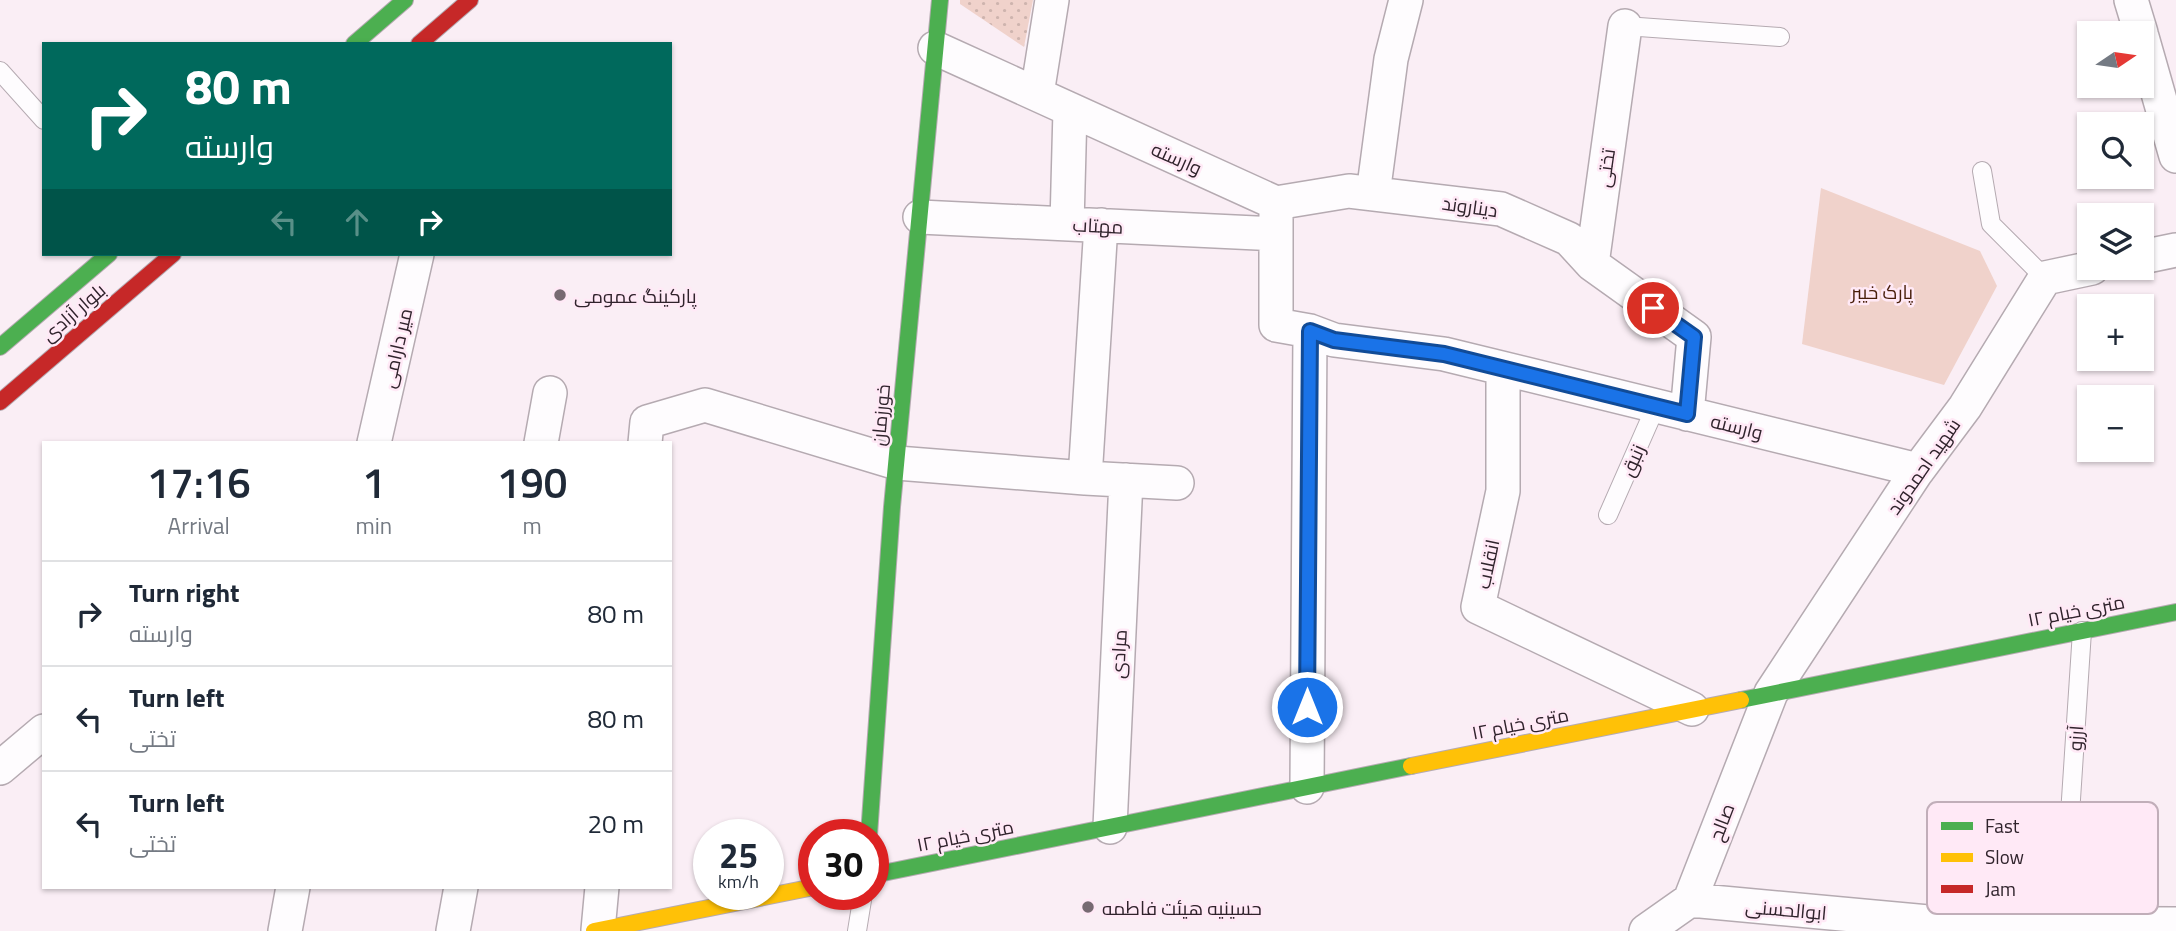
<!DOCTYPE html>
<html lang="en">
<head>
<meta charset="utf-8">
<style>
  :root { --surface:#fff; --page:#f2f2f3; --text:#1f2937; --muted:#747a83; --line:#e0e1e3 }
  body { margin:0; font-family:"Titillium Web",Cairo,sans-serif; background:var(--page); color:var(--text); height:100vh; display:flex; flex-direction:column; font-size:26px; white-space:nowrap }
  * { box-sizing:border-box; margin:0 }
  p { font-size:23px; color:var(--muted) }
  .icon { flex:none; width:38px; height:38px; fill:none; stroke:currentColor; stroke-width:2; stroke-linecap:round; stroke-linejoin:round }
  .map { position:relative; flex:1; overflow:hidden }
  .panel { position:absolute; left:42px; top:441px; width:630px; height:448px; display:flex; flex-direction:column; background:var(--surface); border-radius:0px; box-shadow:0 2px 5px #0004 }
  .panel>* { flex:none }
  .guide { position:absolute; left:42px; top:42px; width:630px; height:214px; border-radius:0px; box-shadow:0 2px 5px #0004; background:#00695c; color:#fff; overflow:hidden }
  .needle { width:46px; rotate:77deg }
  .buttons { position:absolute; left:2077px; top:21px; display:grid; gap:14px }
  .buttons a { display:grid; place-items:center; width:77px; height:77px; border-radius:0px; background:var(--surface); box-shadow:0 2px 5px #0004; font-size:35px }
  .speed { position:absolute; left:693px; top:819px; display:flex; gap:14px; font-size:35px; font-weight:700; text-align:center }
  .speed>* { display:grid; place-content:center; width:91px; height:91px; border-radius:50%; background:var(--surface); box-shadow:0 2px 5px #0004; line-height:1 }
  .speed small { font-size:18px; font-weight:400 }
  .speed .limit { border:10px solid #d22; background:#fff; color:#111 }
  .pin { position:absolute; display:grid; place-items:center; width:60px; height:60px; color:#fff; margin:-30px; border:4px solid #fff; border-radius:50%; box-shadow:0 2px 7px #0007 }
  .me { position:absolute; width:77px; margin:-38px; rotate:0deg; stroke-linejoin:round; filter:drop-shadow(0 0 5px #0008) }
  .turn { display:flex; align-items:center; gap:24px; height:147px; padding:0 28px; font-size:32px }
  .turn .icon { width:91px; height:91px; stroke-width:2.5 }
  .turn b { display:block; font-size:49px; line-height:60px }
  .lanes { display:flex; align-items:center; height:66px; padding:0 28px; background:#0003; justify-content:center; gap:35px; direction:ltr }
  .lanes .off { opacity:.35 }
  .eta { display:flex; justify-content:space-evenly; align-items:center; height:119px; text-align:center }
  .eta b { font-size:42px; font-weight:600; line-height:49px }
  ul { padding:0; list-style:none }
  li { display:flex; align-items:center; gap:21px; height:105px; padding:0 28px; border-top:2px solid var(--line) }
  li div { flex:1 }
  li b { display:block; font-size:26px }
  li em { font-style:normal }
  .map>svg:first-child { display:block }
</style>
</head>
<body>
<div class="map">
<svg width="2176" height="931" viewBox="0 0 2176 931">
  <defs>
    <pattern id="grass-dots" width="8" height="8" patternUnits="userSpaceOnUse" patternTransform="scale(1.75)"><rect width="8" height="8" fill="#f0d2cb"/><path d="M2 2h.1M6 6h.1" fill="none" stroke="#ceb4ae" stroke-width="1.8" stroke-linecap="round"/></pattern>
  </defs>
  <rect width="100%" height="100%" fill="#faeef5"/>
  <path fill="url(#grass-dots)" d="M960,0h73l-9,47 -64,-43z"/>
  <path fill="#f0d2cb" d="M1821,188l159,63 17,35 -53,99 -142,-41z"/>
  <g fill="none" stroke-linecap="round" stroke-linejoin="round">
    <defs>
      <path id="lane" d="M1625,26l155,11
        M0,71l44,49
        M1982,171l9,53 54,54
        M1608,515l48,-109
        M2068,845l14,-214
        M857,931l6,-37"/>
      <path id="street" d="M2131,0l10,33
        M2142,37l34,119
        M935,48l341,155
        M1037,94l15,-94
        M1373,194l18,-135 15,-59
        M1276,203v122l34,6 24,9 110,14 474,116
        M1276,203l73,-12 152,18 68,30 23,25 102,73 -7,77
        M920,217l356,17
        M1067,224l3,-114
        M2142,257l34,-7
        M1592,264l33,-238
        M1503,369v122l-25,116 214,102
        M374,443l43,-189
        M541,443l9,-50
        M645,443l2,-21 58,-17 192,58 188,15 92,5
        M1085,478l16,-253
        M0,768l44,-37
        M1307,787l3,-456
        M1110,827l16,-347
        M1690,900l249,23 237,1
        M598,930l4,-43
        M285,931l8,-44
        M453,931l8,-44
        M1646,931l44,-31 81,-207 144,-219 50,-67 80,-129 47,-10"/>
      <path id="fast" d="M354,44l51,-44
        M0,347l109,-93
        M1741,700l435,-88
        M869,835l23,-328 48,-507
        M873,875l538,-109"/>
      <path id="slow" d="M1411,766l330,-66
        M594,931l220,-44"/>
      <path id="jam" d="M419,44l51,-44
        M0,402l173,-148"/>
    </defs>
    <use href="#lane" stroke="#b5aab1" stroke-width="20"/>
    <use href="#street" stroke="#b5aab1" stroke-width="36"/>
    <use href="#fast" stroke="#b5aab1" stroke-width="18"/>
    <use href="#slow" stroke="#b5aab1" stroke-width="18"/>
    <use href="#jam" stroke="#b5aab1" stroke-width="18"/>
    <use href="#lane" stroke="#fefcfe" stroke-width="18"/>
    <use href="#street" stroke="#fefcfe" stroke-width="33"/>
    <use href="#fast" stroke="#4caf50" stroke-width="16"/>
    <use href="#slow" stroke="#ffc107" stroke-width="16"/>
    <use href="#jam" stroke="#c62828" stroke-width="16"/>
  </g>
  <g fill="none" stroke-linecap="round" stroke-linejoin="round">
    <defs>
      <path id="route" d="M1307,707l3,-376 24,9 110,14 243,60 7,-77 -41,-29"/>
    </defs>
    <use href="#route" stroke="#114b97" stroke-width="18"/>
    <use href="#route" stroke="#1a73e8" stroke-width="12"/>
  </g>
  <g fill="#776a72" stroke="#ffe9f6" stroke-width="2.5">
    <circle cx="560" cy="295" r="7"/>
    <circle cx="1088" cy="907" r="7"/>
  </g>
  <g text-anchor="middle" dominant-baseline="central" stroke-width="5" stroke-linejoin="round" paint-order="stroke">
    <g font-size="19" fill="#30232c" stroke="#ffe9f6">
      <text transform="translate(1177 158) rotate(24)">وارسته</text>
      <text transform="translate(1605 168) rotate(-82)">تختی</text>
      <text transform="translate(1470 206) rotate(8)">دیناروند</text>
      <text transform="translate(1098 225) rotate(3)">مهتاب</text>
      <text transform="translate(73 312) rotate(-41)">بلوار آزادی</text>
      <text transform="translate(396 348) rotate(-77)">میر دارامی</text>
      <text transform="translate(880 415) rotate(-85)">خورزمان</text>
      <text transform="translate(1737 426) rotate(14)">وارسته</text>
      <text transform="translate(1632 460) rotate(-66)">زنبق</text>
      <text transform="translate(1923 466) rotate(-55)">شهید احمدوند</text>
      <text transform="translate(1487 564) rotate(-78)">انقلاب</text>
      <text transform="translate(2076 610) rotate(-11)">۱۲ متری خیام</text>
      <text transform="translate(1118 654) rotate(-87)">مرادی</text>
      <text transform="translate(1520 723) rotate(-11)">۱۲ متری خیام</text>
      <text transform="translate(2075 738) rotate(-86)">آرزو</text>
      <text transform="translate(1721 822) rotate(-69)">صالح</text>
      <text transform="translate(965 835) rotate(-11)">۱۲ متری خیام</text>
      <text transform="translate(1786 909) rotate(5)">ابوالحسنی</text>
    </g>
    <g font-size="19" fill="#481e0a" stroke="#ffe9f6">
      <text x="1882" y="291">پارک خیبر</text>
    </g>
    <g font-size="19" fill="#30232c" stroke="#ffe9f6" text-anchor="start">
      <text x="574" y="295">پارکینگ عمومی</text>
      <text x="1102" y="907">حسینیه هیئت فاطمه</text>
    </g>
  </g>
  <rect x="1927" y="802" width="231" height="112" rx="10" fill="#ffe9f6" stroke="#c1aeb9" stroke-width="2"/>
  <rect x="1941" y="822" width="32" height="8" fill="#4caf50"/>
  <rect x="1941" y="853" width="32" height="9" fill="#ffc107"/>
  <rect x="1941" y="885" width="32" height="8" fill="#c62828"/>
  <g font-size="19" fill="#30232c">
    <text x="1985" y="833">Fast</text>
    <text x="1985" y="864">Slow</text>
    <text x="1985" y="896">Jam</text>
  </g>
</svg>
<div class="buttons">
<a><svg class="needle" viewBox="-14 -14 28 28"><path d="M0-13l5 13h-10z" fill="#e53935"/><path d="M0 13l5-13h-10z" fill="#747a83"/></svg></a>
<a><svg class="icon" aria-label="search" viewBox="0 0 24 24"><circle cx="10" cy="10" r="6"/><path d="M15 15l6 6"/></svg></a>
<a><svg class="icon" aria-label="layers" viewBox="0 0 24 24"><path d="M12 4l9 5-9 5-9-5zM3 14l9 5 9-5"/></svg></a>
<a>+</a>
<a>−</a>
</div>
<div class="speed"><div>25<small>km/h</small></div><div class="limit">30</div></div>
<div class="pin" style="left:1653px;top:308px;background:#d93025"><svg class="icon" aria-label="arrive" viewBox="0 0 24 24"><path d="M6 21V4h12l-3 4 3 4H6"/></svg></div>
<svg class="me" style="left:1307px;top:707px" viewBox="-20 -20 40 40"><circle r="17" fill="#1a73e8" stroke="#fff" stroke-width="3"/><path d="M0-11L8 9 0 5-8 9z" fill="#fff"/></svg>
<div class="guide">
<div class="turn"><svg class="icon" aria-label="right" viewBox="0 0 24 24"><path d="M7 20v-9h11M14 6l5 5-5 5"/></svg><div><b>80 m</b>وارسته</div></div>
<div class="lanes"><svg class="icon off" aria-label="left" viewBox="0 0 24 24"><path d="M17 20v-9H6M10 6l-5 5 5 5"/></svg><svg class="icon off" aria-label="ahead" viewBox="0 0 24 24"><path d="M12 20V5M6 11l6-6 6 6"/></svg><svg class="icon" aria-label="right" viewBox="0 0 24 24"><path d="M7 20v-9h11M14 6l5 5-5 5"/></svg></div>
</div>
<section class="panel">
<div class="eta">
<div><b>17:16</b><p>Arrival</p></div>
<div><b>1</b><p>min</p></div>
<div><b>190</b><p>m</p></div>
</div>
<ul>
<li><svg class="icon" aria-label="right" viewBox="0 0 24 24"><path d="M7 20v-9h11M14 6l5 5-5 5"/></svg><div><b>Turn right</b><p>وارسته</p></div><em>80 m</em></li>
<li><svg class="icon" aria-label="left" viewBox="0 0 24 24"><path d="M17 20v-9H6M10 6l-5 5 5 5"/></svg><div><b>Turn left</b><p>تختی</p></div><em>80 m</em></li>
<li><svg class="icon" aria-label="left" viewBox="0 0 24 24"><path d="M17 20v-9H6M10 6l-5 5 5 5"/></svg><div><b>Turn left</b><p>تختی</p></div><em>20 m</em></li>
</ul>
</section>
</div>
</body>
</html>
